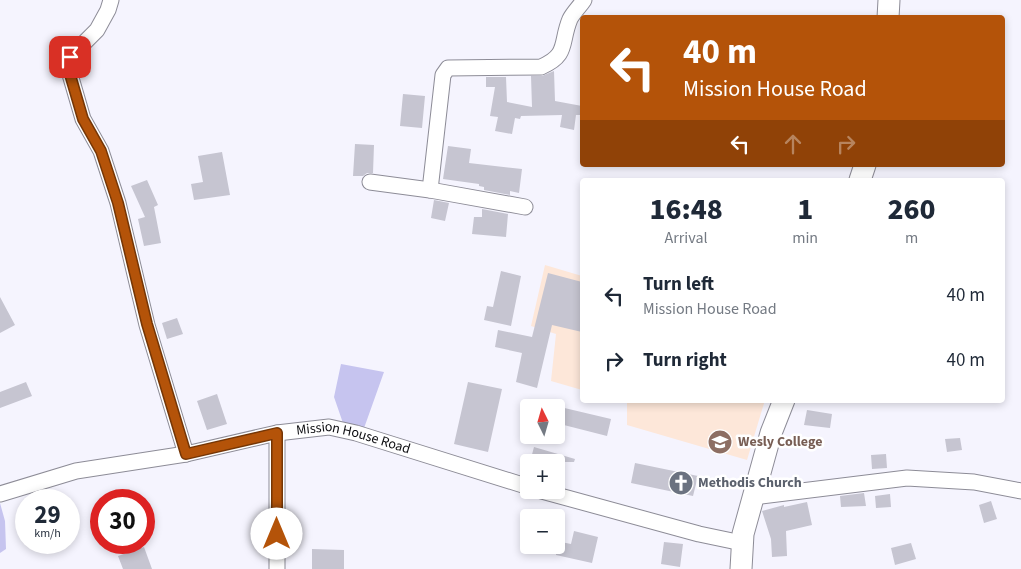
<!DOCTYPE html>
<html lang="en">
<head>
<meta charset="utf-8">
<style>
  :root { --surface:#fff; --page:#f2f2f3; --text:#1f2937; --muted:#747a83 }
  body { margin:0; font-family:"Source Sans 3",sans-serif; background:var(--page); color:var(--text); height:100vh; display:flex; flex-direction:column; font-size:19px; white-space:nowrap }
  * { box-sizing:border-box; margin:0 }
  p { font-size:16px; color:var(--muted) }
  .icon { flex:none; width:28px; height:28px; fill:none; stroke:currentColor; stroke-width:2; stroke-linecap:round; stroke-linejoin:round }
  .map { position:relative; flex:1; overflow:hidden }
  .drawer { position:absolute; left:580px; top:178px; width:425px; height:225px; display:flex; flex-direction:column; background:var(--surface); border-radius:5px; box-shadow:0 2px 8px #0003 }
  .drawer>* { flex:none }
  .top-card { position:absolute; left:580px; top:15px; width:425px; height:152px; border-radius:5px; box-shadow:0 2px 8px #0003; background:#b45309; color:#fff; overflow:hidden }
  .needle { width:32px; rotate:355deg }
  .fabs { position:absolute; left:520px; top:399px; display:grid; gap:10px }
  .fabs a { display:grid; place-items:center; width:45px; height:45px; border-radius:5px; background:var(--surface); box-shadow:0 2px 8px #0003; font-size:25px }
  .speed { position:absolute; left:15px; top:489px; display:flex; gap:10px; font-size:25px; font-weight:700; text-align:center }
  .speed>* { display:grid; place-content:center; width:65px; height:65px; border-radius:50%; background:var(--surface); box-shadow:0 2px 8px #0003; line-height:1 }
  .speed small { font-size:12px; font-weight:400 }
  .speed .limit { border:8px solid #d22; background:#fff; color:#111 }
  .pin { position:absolute; display:grid; place-items:center; width:42px; height:42px; color:#fff; margin:-21px; border-radius:10px; box-shadow:0 2px 8px #0006 }
  .me { position:absolute; width:55px; margin:-28px; rotate:0deg; stroke-linejoin:round; filter:drop-shadow(0 0 4px #0008) }
  .turn { display:flex; align-items:center; gap:18px; height:105px; padding:0 20px; font-size:22px }
  .turn .icon { width:65px; height:65px; stroke-width:2.5 }
  .turn b { display:block; font-size:35px; line-height:42px }
  .lanes { display:flex; align-items:center; height:48px; padding:0 20px; background:#0003; justify-content:center; gap:25px; direction:ltr }
  .lanes .off { opacity:.35 }
  .eta { display:flex; justify-content:space-evenly; align-items:center; height:85px; text-align:center }
  .eta b { font-size:30px; font-weight:800; line-height:35px }
  ul { padding:0; list-style:none }
  li { display:flex; align-items:center; gap:15px; height:65px; padding:0 20px }
  li div { flex:1 }
  li b { display:block; font-size:19px }
  li em { font-style:normal }
  .map>svg:first-child { display:block }
</style>
</head>
<body>
<div class="map">
<svg width="1021" height="569" viewBox="0 0 1021 569">
  <rect width="100%" height="100%" fill="#f5f4fe"/>
  <path fill="#fde7d9" d="M545,265l37,11v114l-31,-9 5,-47 -25,-8z
    M620,400h145l-18,60 -120,-35v-23z"/>
  <path fill="#c6c4ef" d="M341,364l43,8 -21,59 -19,-5 -10,-29z
    M0,503l5,18 1,28 -6,4z"/>
  <path fill="#c6c5d1" d="M554,71l1,30 27,5v9h-6l-2,15 -14,-3 2,-12 -41,1 -1,3 -5,-1 -3,16 -17,-3 3,-14 -8,-1 5,-29h-9v-10h20l1,25 25,5 -1,-31h11z
    M403,94l22,2 -3,32 -22,-2z
    M355,144l19,1 -1,28h-6l-4,3h-10z
    M448,146l23,3 -2,14 53,6 -3,24 -9,-2v4l-26,-5v-3l-5,-1v-2l-36,-5z
    M222,152l8,43 -36,5 -3,-16 12,-2 -5,-26z
    M147,180l11,25 -4,2 7,36 -17,3 -6,-27 7,-2 -14,-31z
    M434,200l15,3 -4,18 -14,-3z
    M482,209l26,5 -2,23 -34,-3 2,-17h8z
    M501,271l20,5 -10,50 -27,-6 3,-14 6,1z
    M548,273l34,9v50l-30,-7 -15,63 -21,-6 6,-29 -27,-6 3,-17 34,7z
    M0,297l15,28 -15,8z
    M177,318l6,16 -16,5 -5,-16z
    M26,382l6,14 -32,12v-16z
    M468,382l34,7 -14,63 -34,-8z
    M217,394l10,30 -20,6 -10,-29z
    M556,406l55,13 -4,17 -51,-13z
    M807,410l25,4 -2,14 -26,-3z
    M960,438l2,12 -15,2 -2,-13z
    M534,447l41,12 -1,3h-44z
    M886,454l1,14 -15,1 -1,-14z
    M635,463l63,13 -5,20 -62,-13z
    M864,493l2,13 -25,1 -1,-11z
    M890,494l1,13 -15,1 -1,-12z
    M991,501l6,18 -13,4 -5,-18z
    M807,502l5,23 -26,6 1,25 -15,1 -1,-18 -9,-28 22,-6v2z
    M574,531l24,6 -6,26 -36,-8v-14l15,3z
    M664,542l19,2 -3,23 -19,-3z
    M911,543l5,16 -21,6 -4,-17z
    M144,547l8,22h-29l-5,-13z
    M312,549l32,1v19h-32z"/>
  <g fill="none" stroke-linecap="round" stroke-linejoin="round">
    <defs>
      <g id="street">
        <path d="M111,0l-3,10 -11,20 -27,27 -1,14 14,48 18,32 17,52 29,122 39,129"/>
        <path d="M370,182l60,8 95,17"/>
        <path d="M430,190l13,-115 5,-7 93,-1c28,-12 19,-24 29,-48 3,-6 10,-13 14,-19"/>
        <path d="M277,433v136"/>
        <path d="M538,490l161,44 43,9"/>
        <path id="s1" d="M0,494l76,-23 110,-17 91,-21 52,-6 27,6 173,54"/>
        <path d="M753,497l154,-19 67,4 47,9"/>
      </g>
      <path id="secondary" d="M888,18l1,-18
        M860,180l5,-15
        M741,569l2,-35 28,-101 13,-33"/>
    </defs>
    <use href="#street" stroke="#8d8c97" stroke-width="17"/>
    <use href="#secondary" stroke="#8d8c97" stroke-width="23"/>
    <use href="#street" stroke="#fff" stroke-width="15"/>
    <use href="#secondary" stroke="#fff" stroke-width="21"/>
  </g>
  <g fill="none" stroke-linecap="round" stroke-linejoin="round">
    <defs>
      <path id="route" d="M70,57l-1,14 14,48 18,32 17,52 29,121 39,130 91,-21v101"/>
    </defs>
    <use href="#route" stroke="#753606" stroke-width="12"/>
    <use href="#route" stroke="#b45309" stroke-width="9"/>
  </g>
  <defs>
    <symbol id="school-disc" viewBox="-11 -11 22 22"><circle r="9.5" fill="#8d6e63" stroke="#fff"/><path d="M0-5L7-2L0 1L-7-2ZM-4 1L0 2.5L4 1V4Q0 6-4 4Z" fill="#fff"/></symbol>
    <symbol id="church-disc" viewBox="-11 -11 22 22"><circle r="9.5" fill="#6b7280" stroke="#fff"/><path d="M-1.2-6h2.4v3.5h3.3v2.4h-3.3V6h-2.4V-.1h-3.3v-2.4h3.3Z" fill="#fff"/></symbol>
  </defs>
  <g fill-rule="evenodd">
    <use href="#school-disc" x="706" y="428" width="28" height="28"/>
    <use href="#church-disc" x="667" y="469" width="28" height="28"/>
  </g>
  <g text-anchor="middle" dominant-baseline="central" stroke-width="5" stroke-linejoin="round" paint-order="stroke">
    <g font-size="14" fill="#0e0e11" stroke="#fff">
      <text stroke="none"><textPath href="#s1" startOffset="362">Mission House Road</textPath></text>
    </g>
    <g font-size="14" font-weight="bold" fill="#785e54" stroke="#fff" text-anchor="start">
      <text x="738" y="442">Wesly College</text>
    </g>
    <g font-size="14" font-weight="bold" fill="#5b616d" stroke="#fff" text-anchor="start">
      <text x="698" y="483">Methodis Church</text>
    </g>
  </g>
</svg>
<div class="fabs">
<a><svg class="needle" viewBox="-14 -14 28 28"><path d="M0-13l5 13h-10z" fill="#e53935"/><path d="M0 13l5-13h-10z" fill="#747a83"/></svg></a>
<a>+</a>
<a>−</a>
</div>
<div class="speed"><div>29<small>km/h</small></div><div class="limit">30</div></div>
<div class="pin" style="left:70px;top:57px;background:#d93025"><svg class="icon" aria-label="arrive" viewBox="0 0 24 24"><path d="M6 21V4h12l-3 4 3 4H6"/></svg></div>
<svg class="me" style="left:277px;top:534px" viewBox="-20 -20 40 40"><circle r="19" fill="#fff"/><path d="M0-13L10 11 0 6-10 11z" fill="#b45309"/></svg>
<div class="top-card">
<div class="turn"><svg class="icon" aria-label="left" viewBox="0 0 24 24"><path d="M17 20v-9H6M10 6l-5 5 5 5"/></svg><div><b>40 m</b>Mission House Road</div></div>
<div class="lanes"><svg class="icon" aria-label="left" viewBox="0 0 24 24"><path d="M17 20v-9H6M10 6l-5 5 5 5"/></svg><svg class="icon off" aria-label="ahead" viewBox="0 0 24 24"><path d="M12 20V5M6 11l6-6 6 6"/></svg><svg class="icon off" aria-label="right" viewBox="0 0 24 24"><path d="M7 20v-9h11M14 6l5 5-5 5"/></svg></div>
</div>
<section class="drawer">
<div class="eta">
<div><b>16:48</b><p>Arrival</p></div>
<div><b>1</b><p>min</p></div>
<div><b>260</b><p>m</p></div>
</div>
<ul>
<li><svg class="icon" aria-label="left" viewBox="0 0 24 24"><path d="M17 20v-9H6M10 6l-5 5 5 5"/></svg><div><b>Turn left</b><p>Mission House Road</p></div><em>40 m</em></li>
<li><svg class="icon" aria-label="right" viewBox="0 0 24 24"><path d="M7 20v-9h11M14 6l5 5-5 5"/></svg><div><b>Turn right</b></div><em>40 m</em></li>
</ul>
</section>
</div>
</body>
</html>
